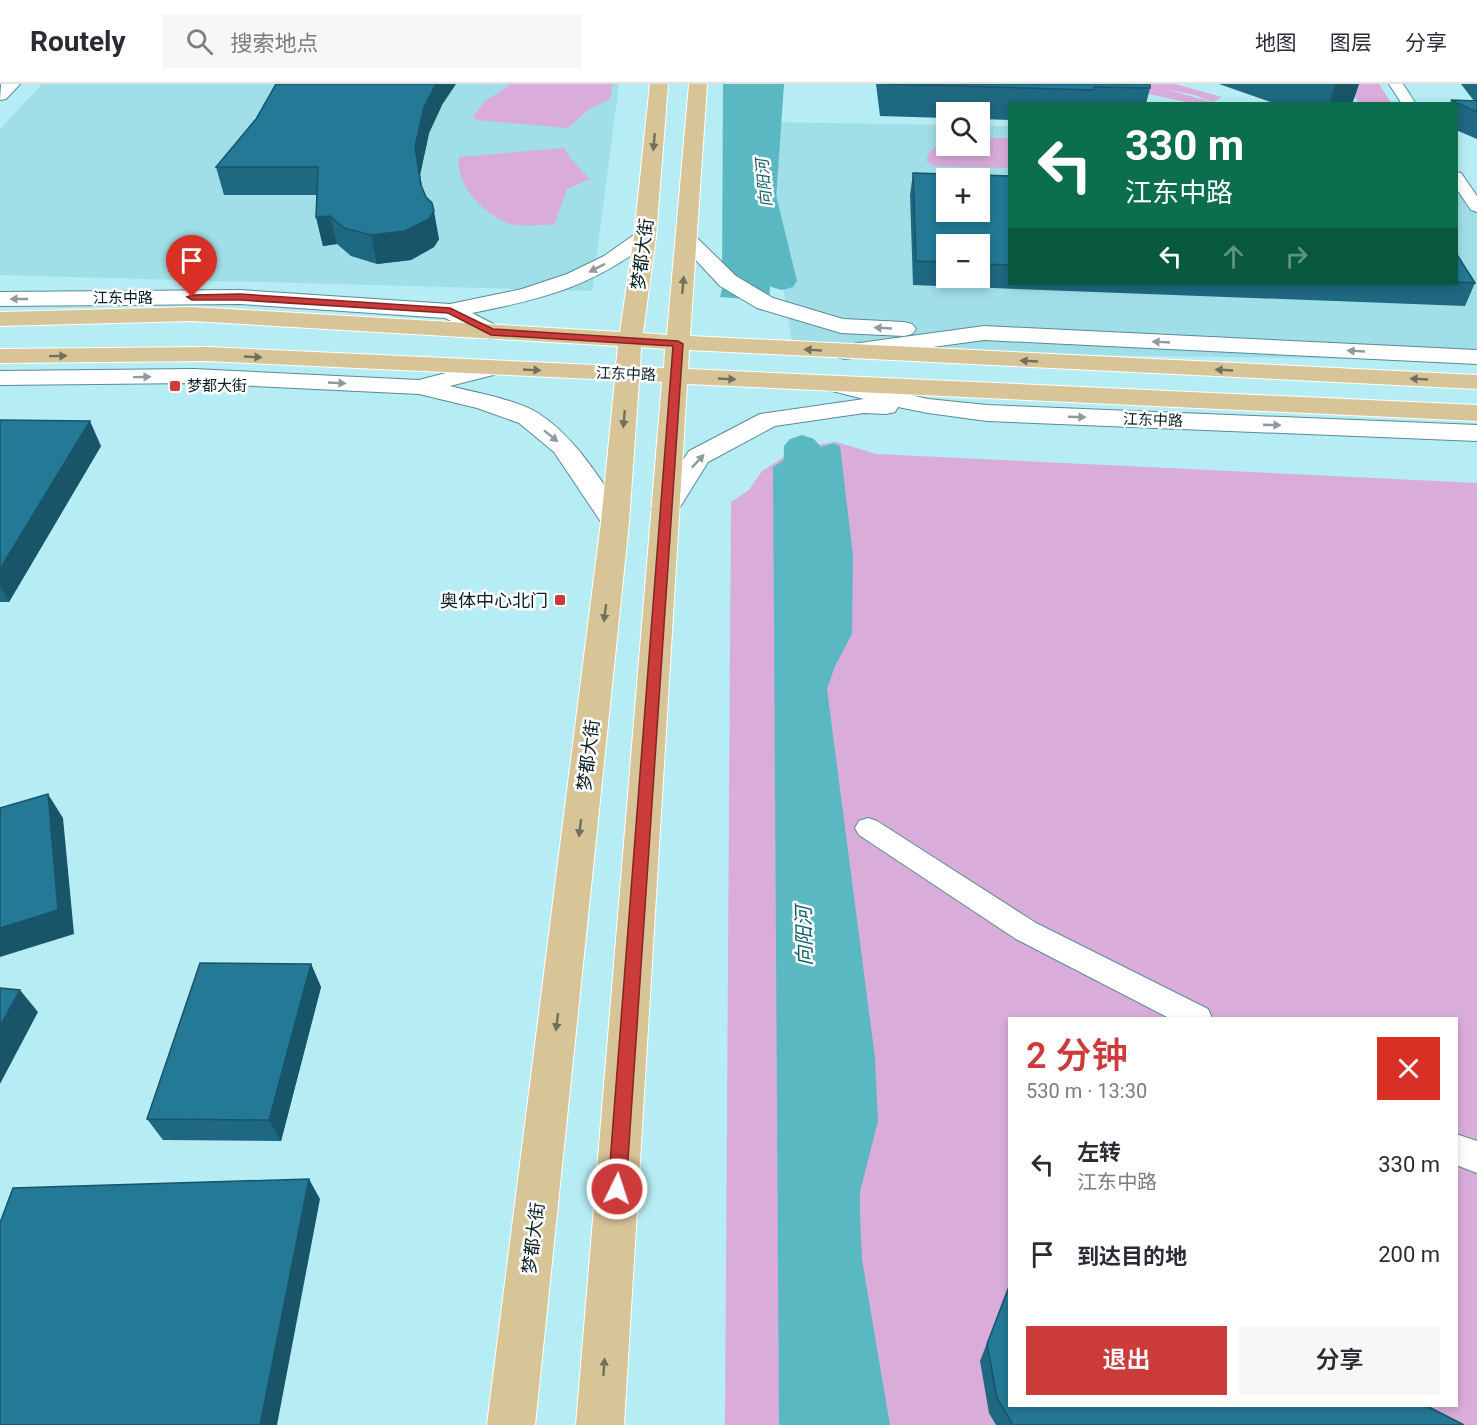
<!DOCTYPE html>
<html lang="zh">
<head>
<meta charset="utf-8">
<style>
  :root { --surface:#fff; --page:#f7f7f7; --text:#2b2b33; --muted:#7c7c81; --line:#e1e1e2; --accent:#ca3b39 }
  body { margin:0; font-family:Roboto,"Noto Sans SC",sans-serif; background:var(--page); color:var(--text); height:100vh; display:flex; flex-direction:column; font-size:22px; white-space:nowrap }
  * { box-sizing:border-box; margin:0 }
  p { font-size:20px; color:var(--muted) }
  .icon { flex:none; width:33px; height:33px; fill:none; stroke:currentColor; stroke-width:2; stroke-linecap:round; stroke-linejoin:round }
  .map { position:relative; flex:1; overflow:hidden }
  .panel { position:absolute; left:1008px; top:933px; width:450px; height:390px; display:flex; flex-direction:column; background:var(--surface); border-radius:0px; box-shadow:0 3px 9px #0003 }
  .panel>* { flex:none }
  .banner { position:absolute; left:1008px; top:18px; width:450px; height:183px; border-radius:0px; box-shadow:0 3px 9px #0003; background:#0b6e4f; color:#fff; overflow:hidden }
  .fabs { position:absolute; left:936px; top:18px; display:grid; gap:12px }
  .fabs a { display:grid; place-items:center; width:54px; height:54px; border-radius:0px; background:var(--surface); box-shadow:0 3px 9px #0003; font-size:30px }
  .pin { position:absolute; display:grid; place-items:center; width:51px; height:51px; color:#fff; margin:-62px -26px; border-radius:50% 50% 50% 0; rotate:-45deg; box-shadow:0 0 6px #0007 }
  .pin .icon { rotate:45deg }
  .me { position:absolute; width:66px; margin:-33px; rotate:4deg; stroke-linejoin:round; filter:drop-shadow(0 0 4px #0008) }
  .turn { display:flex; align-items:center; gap:21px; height:126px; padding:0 18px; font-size:27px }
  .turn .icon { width:78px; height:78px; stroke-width:2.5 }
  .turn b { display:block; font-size:42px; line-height:51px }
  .lanes { display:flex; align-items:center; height:57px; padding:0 18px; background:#0003; justify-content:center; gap:30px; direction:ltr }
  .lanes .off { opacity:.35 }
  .round { display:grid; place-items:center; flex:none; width:63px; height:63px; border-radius:0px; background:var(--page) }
  .overview { display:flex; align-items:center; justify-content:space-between; height:102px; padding:0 18px }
  h1 { font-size:36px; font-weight:600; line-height:45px; color:var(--accent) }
  .button { display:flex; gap:12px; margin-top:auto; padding:12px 18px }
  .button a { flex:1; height:69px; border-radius:0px; background:var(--accent); color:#fff; font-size:24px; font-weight:600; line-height:69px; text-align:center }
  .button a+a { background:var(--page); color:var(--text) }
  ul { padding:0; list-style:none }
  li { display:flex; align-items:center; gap:18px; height:90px; padding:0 18px }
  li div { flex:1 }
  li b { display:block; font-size:22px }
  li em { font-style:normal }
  header { display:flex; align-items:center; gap:36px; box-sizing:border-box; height:84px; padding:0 30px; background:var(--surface); border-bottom:2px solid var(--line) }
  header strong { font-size:28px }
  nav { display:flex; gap:33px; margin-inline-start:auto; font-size:21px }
  .search { width:420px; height:54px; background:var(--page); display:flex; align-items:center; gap:15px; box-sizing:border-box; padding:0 21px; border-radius:0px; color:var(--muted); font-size:22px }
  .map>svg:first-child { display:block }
</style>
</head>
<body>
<header>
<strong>Routely</strong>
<div class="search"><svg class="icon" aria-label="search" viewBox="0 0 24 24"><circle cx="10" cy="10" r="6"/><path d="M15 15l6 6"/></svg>搜索地点</div>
<nav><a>地图</a><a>图层</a><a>分享</a></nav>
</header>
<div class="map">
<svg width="1477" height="1341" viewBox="0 0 1477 1341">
  <rect width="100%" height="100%" fill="#b6ecf3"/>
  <path fill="#a0dfe7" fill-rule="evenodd" d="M42,0h577l-27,207 -592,-16v-146z
    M761,38l185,3v21h34v-20h29l1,158h446l1,-108 20,31v153l-635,-8 -49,-3 -11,-68 -21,-90zM946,94h34v34h-34zM946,160h34v34h-34z"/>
  <path fill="#daacda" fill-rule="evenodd" d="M511,0h102l-3,15 -22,11 -20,18 -91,-8 -4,-3 11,-15z
    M1101,0h74l47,13 -9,5 -19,-7 -28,-6 48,14h-23z
    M1347,0h32l12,19h-32z
    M980,54h29v30l-75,-2 -8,-5 4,-10 16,-10v5h34z
    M564,64l6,10 20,21 -23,10 -13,36c-13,-1 -34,3 -46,-2 -26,-10 -53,-38 -49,-66z
    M836,358l40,12 601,29v942h-752l6,-923 18,-12 13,-19 25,-16 22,-9zM1010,934h446v388h-446z"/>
  <path fill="#5ab8c3" d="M723,0h61l-15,217 -49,-4 2,-8z
    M833,359l7,3 13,110 -1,78 -17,32 -8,23 48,369 3,63 -18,71v23l2,45 28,165h-111l-6,-958 11,-7z"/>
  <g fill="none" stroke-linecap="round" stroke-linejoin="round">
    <path fill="#5ab8c3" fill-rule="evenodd" d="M750,0h24l1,107 22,90 -4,6 -11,3 -11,-3 -4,-6 -20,-90z
      M802,351l12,4 6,7v69l-6,8 -13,4 -13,-4 -6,-8 2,-69 6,-7z"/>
    <defs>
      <path id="street" d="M1389,0h14l13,20h-14z
        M1456,88l5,1 16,23v16l-6,-2 -15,-22z
        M868,734l9,3 159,102 172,86 4,9h-43l-153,-79 -157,-104 -4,-7 4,-7z
        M1456,1050l21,7v32l-21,-8z"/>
      <path id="secondary" d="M1,0h19l-14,15 -6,1z
        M645,146l7,2 4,4 -4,4c-58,46 -109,59 -180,73l27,14 4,5 -4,5 -8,2 -8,-2 -38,-19 -205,-14 -240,2v-14l240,-2 210,14 72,-15 45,-15 37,-18 34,-24z
        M687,149l7,2 42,41 37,22 70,21 61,3 8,2 4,5 -4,5 -8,2 -63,-3 -84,-25 -37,-22 -40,-43 -4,-4 4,-4z
        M984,242l493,24v14l-493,-24 -139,19 -8,-2 -4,-5 4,-5 8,-2z
        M492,277l9,2 3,5 -3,5 -51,13c27,7 64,13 88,27 39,25 65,71 91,109l-4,6 -10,3 -10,-3 -51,-76 -35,-29 -42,-15 -58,-14 -225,-11 -194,2v-14l194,-2 225,11z
        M833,293l95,22 59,6 490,20v16l-490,-20 -59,-8 -30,-6 -3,5 -9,2 -22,-1 -89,13 -67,36 -33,53 -10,2 -10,-2 -4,-6 38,-58 71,-37 104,-15 -40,-10 -3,-5 3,-5z"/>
      <path id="primary" d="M650,0h18l-12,152 -13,97 24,2 22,-251h18l-17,252 787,39v14l-788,-39 -1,19 789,36v16l-790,-37 -63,1041h-48l86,-1043 -23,-1 -10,141 -94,903h-48l114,-903 14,-142 -408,-19 -207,2v-14l207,-2 409,19 2,-20 -426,-25 -192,5v-14l192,-5 428,25 14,-96zM641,263l24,2 -1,19 -24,-1z"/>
    </defs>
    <use href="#street" stroke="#588c92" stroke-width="2"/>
    <use href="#secondary" stroke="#588c92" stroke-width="2"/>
    <use href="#primary" stroke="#fff" stroke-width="2"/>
    <use href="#street" fill="#fff" fill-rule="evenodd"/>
    <use href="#secondary" fill="#fff" fill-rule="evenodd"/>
    <use href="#primary" fill="#d7c497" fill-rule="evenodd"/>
  </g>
  <path fill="#1e6881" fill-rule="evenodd" d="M876,0h274v4l-4,16h-136v16l-30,-1v-7h-34v6l-66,-2z
    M1219,0h140l-7,20h-76z
    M1461,0h16v55l-21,-9v-26h-6l1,-4 23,1z
    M442,21l-13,28 -9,42 2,13 17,51 -5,8 -23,13 -34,4 -26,-8 -14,-12 -14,2 -7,-29 1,-22h-93l-8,-28z
    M913,89l97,3v108h446v-31l19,30 -10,23 -552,-21 -3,-90zM946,160h34v34h-34z
    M0,336l101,26 -92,156h-9z
    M311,880l10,23 -40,154 -118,-1 -16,-21z
    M1010,1199l454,142h-468l-7,-12 -9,-52z"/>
  <path fill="#185569" d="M436,0h20l-14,21 -13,28 -9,42 6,38 -11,-66 9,-40z
    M1335,0h24l-7,20h-23z
    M434,127l5,28 -5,8 -23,13 -34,4 -6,-29z
    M330,132l7,28 -14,2 -7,-29z
    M90,337l11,25 -92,156 -9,-17v-16z
    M48,710l15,24 11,116 -74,23v-29z
    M311,880l10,23 -40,154 -12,-21z
    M20,906l18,22 -38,72v-58z
    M309,1095l11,20 -43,226h-17z"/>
  <path fill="#237996" stroke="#185569" stroke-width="1.5" fill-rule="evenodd" d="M276,0h160l-12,23 -9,40 6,38 5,12 6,6 2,8 -5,8 -24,12 -34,4 -27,-7 -14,-12 -14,1 2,-50h-102l40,-48z
    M885,0h265v4l-56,-1v3z
    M1451,16l26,1v11z
    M913,89l97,3v89l-30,-1v-20h-34v18l-30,-1zM946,94h34v34h-34z
    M1456,169l19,30 -19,-1z
    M0,336l90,1 -90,148z
    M48,710l10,116 -58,18v-120z
    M200,879l111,1 -42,156 -122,-1z
    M0,904l20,2 -20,36z
    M309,1095l-49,246h-260v-202l13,-35z
    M1010,1200v122h417l37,19h-451l-16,-27 -10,-54z"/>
  <defs><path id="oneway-solid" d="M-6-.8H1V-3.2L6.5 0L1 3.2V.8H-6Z" transform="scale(1.5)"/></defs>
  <g fill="#70705c">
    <use href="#oneway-solid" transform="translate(654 58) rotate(95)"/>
    <use href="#oneway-solid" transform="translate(683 201) rotate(-85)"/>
    <use href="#oneway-solid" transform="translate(813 266) rotate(-176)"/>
    <use href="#oneway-solid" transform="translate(58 272) rotate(-1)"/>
    <use href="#oneway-solid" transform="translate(253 273) rotate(3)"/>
    <use href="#oneway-solid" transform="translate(1029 277) rotate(-177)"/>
    <use href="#oneway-solid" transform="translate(532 286) rotate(3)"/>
    <use href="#oneway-solid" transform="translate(1224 286) rotate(-177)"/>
    <use href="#oneway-solid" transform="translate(727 295) rotate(3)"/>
    <use href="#oneway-solid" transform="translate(1419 295) rotate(-177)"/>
    <use href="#oneway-solid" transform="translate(624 335) rotate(95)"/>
    <use href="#oneway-solid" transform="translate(605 529) rotate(97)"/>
    <use href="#oneway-solid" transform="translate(580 744) rotate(97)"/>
    <use href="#oneway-solid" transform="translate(557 938) rotate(97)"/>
    <use href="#oneway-solid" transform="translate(604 1283) rotate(-86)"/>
  </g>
  <g fill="#90999b">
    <use href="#oneway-solid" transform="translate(597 184) rotate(153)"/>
    <use href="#oneway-solid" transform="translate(19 215) rotate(180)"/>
    <use href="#oneway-solid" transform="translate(883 244) rotate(-177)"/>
    <use href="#oneway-solid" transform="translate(1161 258) rotate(-177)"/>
    <use href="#oneway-solid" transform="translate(1356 267) rotate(-177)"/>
    <use href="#oneway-solid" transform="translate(142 293) rotate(-1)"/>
    <use href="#oneway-solid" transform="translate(337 299) rotate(3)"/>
    <use href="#oneway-solid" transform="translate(1077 333) rotate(2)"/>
    <use href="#oneway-solid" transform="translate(1272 341) rotate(2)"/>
    <use href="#oneway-solid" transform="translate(551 352) rotate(39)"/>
    <use href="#oneway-solid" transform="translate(698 377) rotate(-47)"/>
  </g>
  <path fill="#ca3b39" stroke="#832625" stroke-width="1.5" d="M240,210l210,14 43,21 185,12 5,3 -57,845 -3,6 -6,3 -6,-3 -3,-6 65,-843 -182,-11 -43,-22 -208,-13h-48l-5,-3 5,-2z"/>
  <g fill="#ca3b39" stroke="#fff" stroke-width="2">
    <rect x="169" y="296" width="12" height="12" rx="3"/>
    <rect x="554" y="510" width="12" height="12" rx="3"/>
  </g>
  <g text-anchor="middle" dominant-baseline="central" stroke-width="5" stroke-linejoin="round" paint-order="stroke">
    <g font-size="15" fill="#081d20" stroke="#fff">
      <text x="123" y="214">江东中路</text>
      <text transform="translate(626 290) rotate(2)">江东中路</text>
      <text transform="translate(1153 336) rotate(2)">江东中路</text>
    </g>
    <g font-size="15" fill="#081d20" stroke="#fff" text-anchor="start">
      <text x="187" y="302">梦都大街</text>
    </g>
    <g font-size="16" font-style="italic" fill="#106169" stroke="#fff">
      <text transform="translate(764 99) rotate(-95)">向阳河</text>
    </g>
    <g font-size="18" fill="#081d20" stroke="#fff">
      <text transform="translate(642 170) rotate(-83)">梦都大街</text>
      <text transform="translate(588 671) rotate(-83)">梦都大街</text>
      <text transform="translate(533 1154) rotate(-83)">梦都大街</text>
    </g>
    <g font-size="18" fill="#081d20" stroke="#fff" text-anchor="end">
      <text x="548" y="516">奥体中心北门</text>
    </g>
    <g font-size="20" font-style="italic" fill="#106169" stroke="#fff">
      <text transform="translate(804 852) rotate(-91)">向阳河</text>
    </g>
  </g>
</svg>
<div class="fabs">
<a><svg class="icon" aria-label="search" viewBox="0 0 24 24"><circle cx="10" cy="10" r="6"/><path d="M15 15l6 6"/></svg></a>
<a>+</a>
<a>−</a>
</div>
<div class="pin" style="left:192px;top:213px;background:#d93025"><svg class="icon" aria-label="arrive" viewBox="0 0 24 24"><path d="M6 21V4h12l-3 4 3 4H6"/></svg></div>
<svg class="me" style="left:617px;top:1105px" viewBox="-20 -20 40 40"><circle r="17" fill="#ca3b39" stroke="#fff" stroke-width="3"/><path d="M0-11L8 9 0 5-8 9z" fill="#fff"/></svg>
<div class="banner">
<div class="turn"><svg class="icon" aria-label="left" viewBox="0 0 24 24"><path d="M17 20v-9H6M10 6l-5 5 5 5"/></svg><div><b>330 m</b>江东中路</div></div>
<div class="lanes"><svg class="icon" aria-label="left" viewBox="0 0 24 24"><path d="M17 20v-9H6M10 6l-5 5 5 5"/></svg><svg class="icon off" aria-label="ahead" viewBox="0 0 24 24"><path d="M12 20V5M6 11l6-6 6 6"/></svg><svg class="icon off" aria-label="right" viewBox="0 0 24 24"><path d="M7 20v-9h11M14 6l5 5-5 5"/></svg></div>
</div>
<section class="panel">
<div class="overview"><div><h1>2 分钟</h1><p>530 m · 13:30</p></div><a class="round" style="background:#d93025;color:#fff"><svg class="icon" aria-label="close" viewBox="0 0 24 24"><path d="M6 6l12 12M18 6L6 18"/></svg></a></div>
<ul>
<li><svg class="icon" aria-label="left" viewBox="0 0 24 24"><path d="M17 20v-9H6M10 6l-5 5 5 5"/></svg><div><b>左转</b><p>江东中路</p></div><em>330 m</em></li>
<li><svg class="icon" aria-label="arrive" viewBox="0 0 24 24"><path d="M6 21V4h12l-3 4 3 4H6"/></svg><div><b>到达目的地</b></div><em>200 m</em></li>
</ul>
<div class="button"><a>退出</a><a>分享</a></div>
</section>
</div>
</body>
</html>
